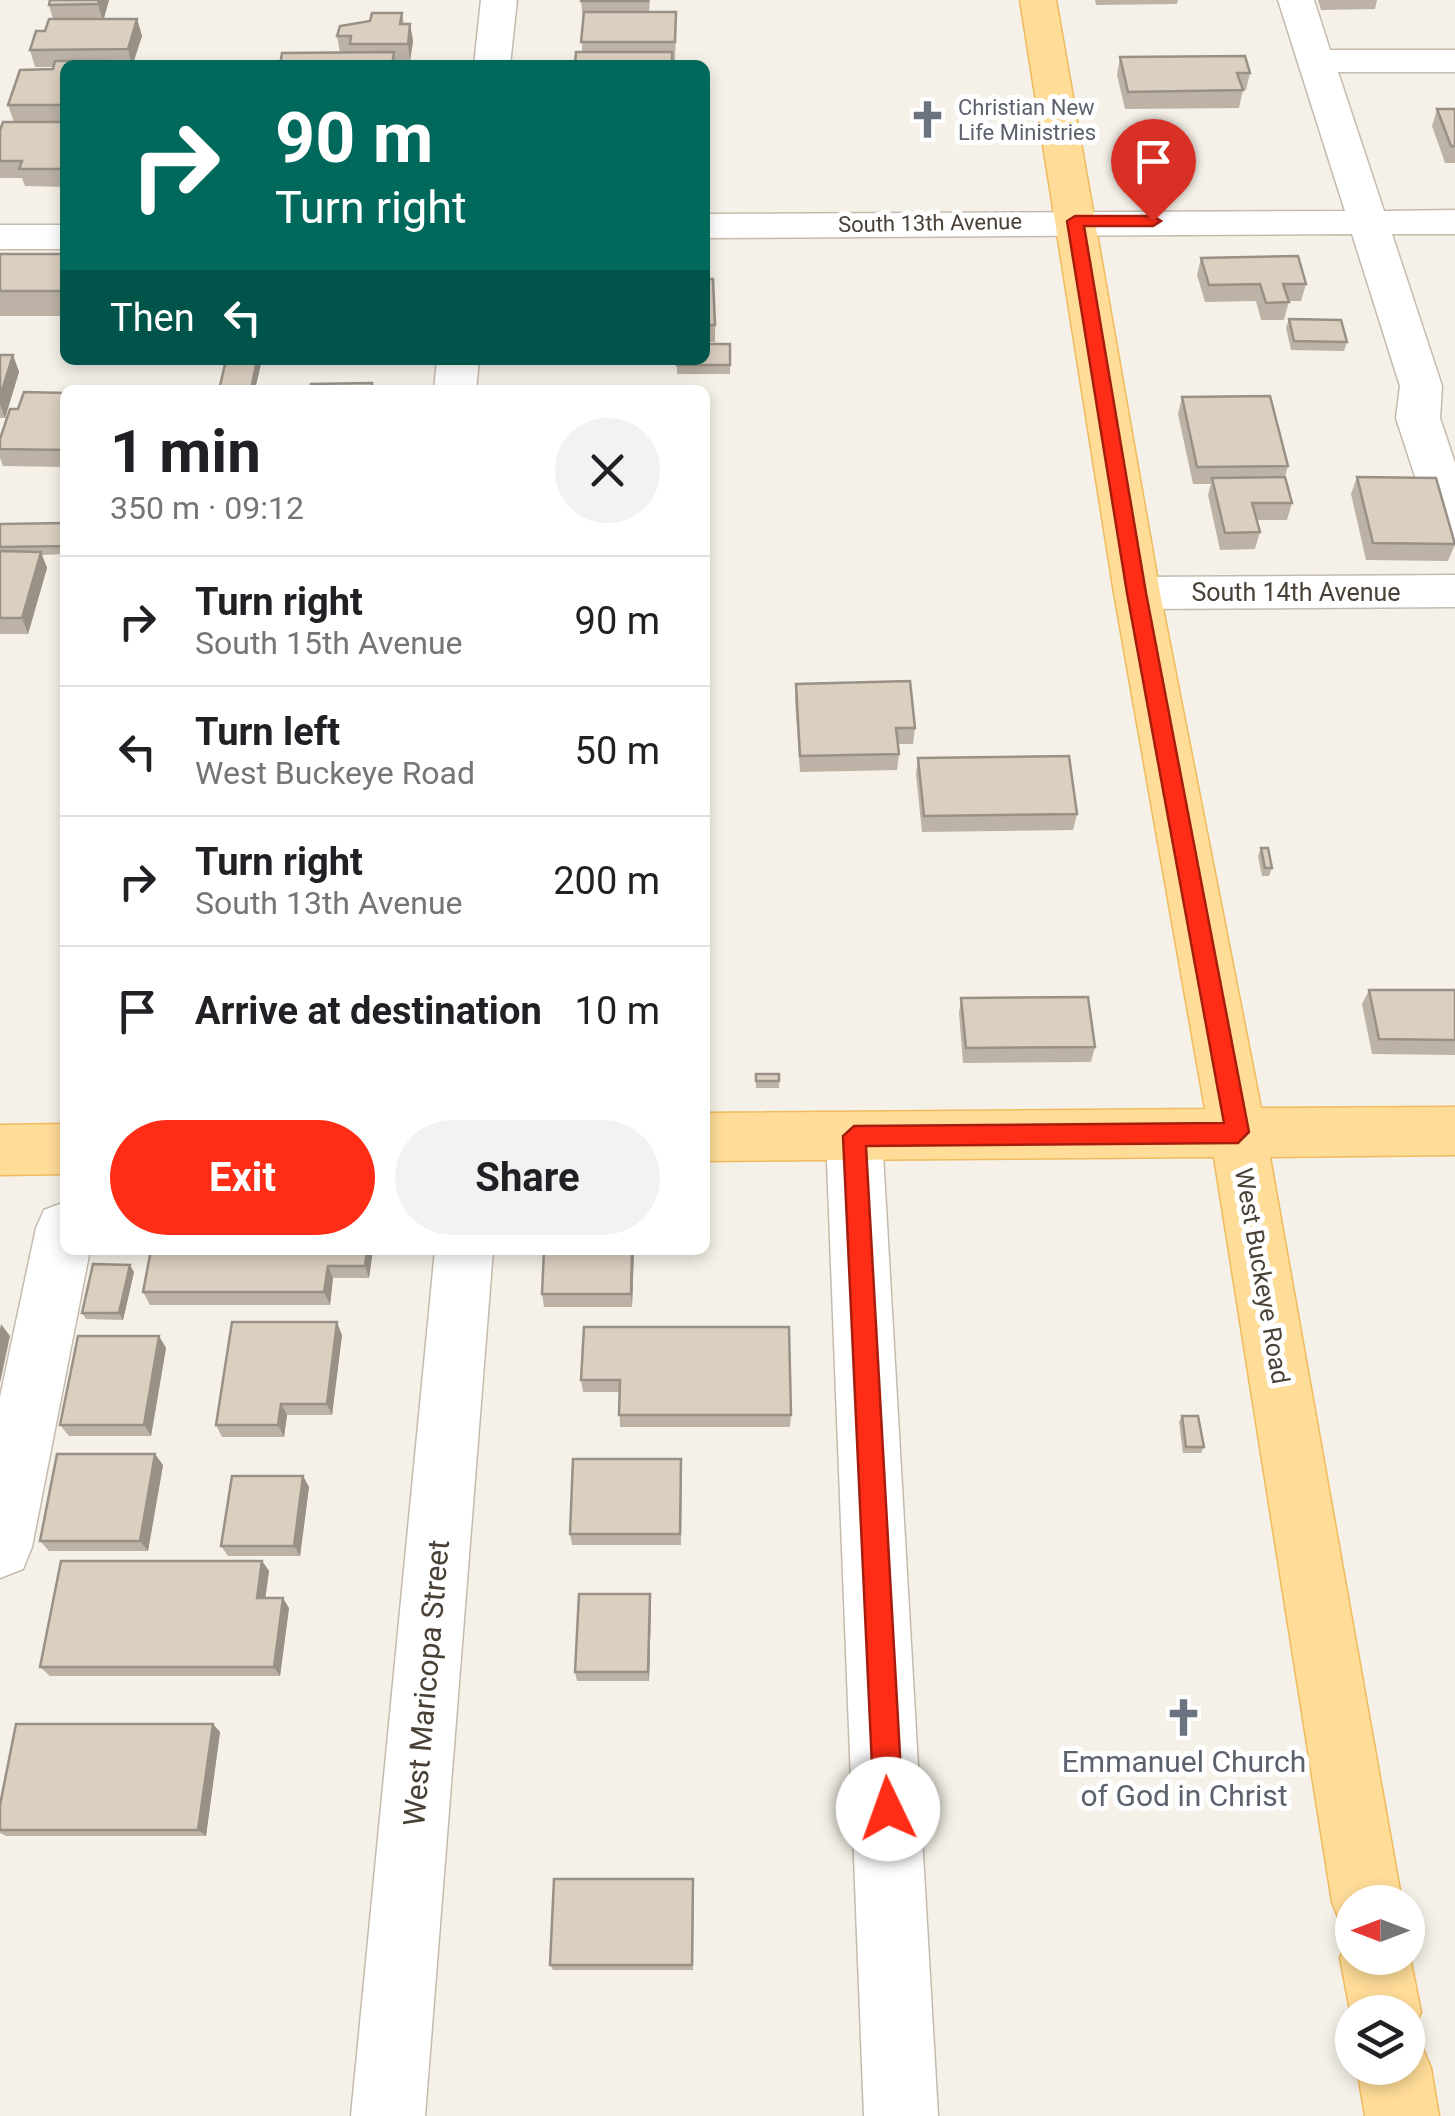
<!DOCTYPE html>
<html lang="en">
<head>
<meta charset="utf-8">
<style>
  :root { --surface:#fff; --page:#f2f2f2; --text:#202124; --muted:#757577; --line:#e0e0e0; --accent:#ff2d16 }
  body { margin:0; font-family:Roboto,sans-serif; background:var(--page); color:var(--text); height:100vh; display:flex; flex-direction:column; font-size:38px; white-space:nowrap }
  * { box-sizing:border-box; margin:0 }
  p { font-size:32px; color:var(--muted) }
  .icon { flex:none; width:55px; height:55px; fill:none; stroke:currentColor; stroke-width:2; stroke-linecap:round; stroke-linejoin:round }
  .map { position:relative; flex:1; overflow:hidden }
  .drawer { position:absolute; left:60px; top:385px; width:650px; height:870px; display:flex; flex-direction:column; background:var(--surface); border-radius:15px; box-shadow:0 5px 15px #0003 }
  .drawer>* { flex:none }
  .banner { position:absolute; left:60px; top:60px; width:650px; height:305px; border-radius:15px; box-shadow:0 5px 15px #0003; background:#00695c; color:#fff; overflow:hidden }
  .needle { width:65px; rotate:270deg }
  .fabs { position:absolute; left:1335px; top:1885px; display:grid; gap:20px }
  .fabs a { display:grid; place-items:center; width:90px; height:90px; border-radius:50%; background:var(--surface); box-shadow:0 5px 15px #0003; font-size:50px }
  .pin { position:absolute; display:grid; place-items:center; width:85px; height:85px; color:#fff; margin:-102px -42px; border-radius:50% 50% 50% 0; rotate:-45deg; box-shadow:0 0 10px #0007 }
  .pin .icon { rotate:45deg }
  .me { position:absolute; width:110px; margin:-55px; rotate:357deg; stroke-linejoin:round; filter:drop-shadow(0 0 8px #0008) }
  .turn { display:flex; align-items:center; gap:35px; height:210px; padding:0 50px; font-size:45px }
  .turn .icon { width:130px; height:130px; stroke-width:2.5 }
  .turn b { display:block; font-size:70px; line-height:85px }
  .then { display:flex; align-items:center; height:95px; padding:0 50px; background:#0003; gap:20px; font-size:38px }
  .round { display:grid; place-items:center; flex:none; width:105px; height:105px; border-radius:52px; background:var(--page) }
  .headline { display:flex; align-items:center; justify-content:space-between; height:170px; padding:0 50px }
  h1 { font-size:60px; font-weight:700; line-height:75px }
  .cta { display:flex; gap:20px; margin-top:auto; padding:20px 50px }
  .cta a { flex:1; height:115px; border-radius:60px; background:var(--accent); color:#fff; font-size:40px; font-weight:700; line-height:115px; text-align:center }
  .cta a+a { background:var(--page); color:var(--text) }
  ul { padding:0; list-style:none }
  li { display:flex; align-items:center; gap:30px; height:130px; padding:0 50px; border-top:2px solid var(--line) }
  li div { flex:1 }
  li b { display:block; font-size:38px }
  li em { font-style:normal }
  .map>svg:first-child { display:block }
</style>
</head>
<body>
<div class="map">
<svg width="1455" height="2116" viewBox="0 0 1455 2116">
  <rect width="100%" height="100%" fill="#f5f1e8"/>
  <g fill="none" stroke-linecap="round" stroke-linejoin="round">
    <defs>
      <path id="minor" d="M481,0h36l-7,65h-36z
        M1278,0h36l16,50h125v22h-117l46,139 71,-1v24h-63l50,152 -2,32 15,45v82l-16,-5 -7,-11 -36,-111 4,-32 -48,-152 -647,4v-24l640,-3z
        M0,225h65v24h-65z
        M437,360h42l-3,30h-42z
        M1455,575v32l-318,2 -16,-4 -7,-12 7,-12 16,-4z
        M854,1112l20,7 8,17 56,980h-74l-38,-980 8,-17z
        M65,1202v48h25l-58,297 -9,22 -23,9v-181l36,-169 8,-18z
        M435,1250h58l-68,866h-74z"/>
      <path id="major" d="M1020,0h36l104,593 101,515 194,-1v48l-185,2 132,745h-50v29l-10,-4 -10,-25 -118,-745 -509,4v-48l500,-4 -91,-516z
        M65,1124v50l-65,1v-50z
        M1352,1932v26h56v-11l13,65 -11,26 10,4 11,26 8,48h-74l-8,-48h51v-56h-56v9l-12,-63z"/>
    </defs>
    <use href="#minor" stroke="#c5bbad" stroke-width="3"/>
    <use href="#major" stroke="#eebb5e" stroke-width="3"/>
    <use href="#minor" fill="#fff" fill-rule="evenodd"/>
    <use href="#major" fill="#ffdc98" fill-rule="evenodd"/>
  </g>
  <path fill="#bcb2a5" d="M109,0l-5,19h33l5,17 -9,29h-68v122l-40,-1 -3,-8h-22v-48l14,-8 -6,-17 45,-36 1,-2h-19l-5,-17 23,-31 -4,-14z
    M581,0h69l-1,12 27,17 -1,31 -93,-8 1,-33z
    M1095,0h83l-1,4 -81,1z
    M1318,0h59l-2,9 -54,1z
    M402,13l2,11h6l3,17 -3,20h-14v4l-56,-12 -3,-17 33,-15z
    M1120,57l130,16 -4,17h-3l-4,18 -114,1 -8,-34z
    M1437,109h18v54h-10l-13,-37z
    M0,254h65v62h-65z
    M1201,258l105,26 -5,17h-12l-5,19h-23l-5,-19 -51,1 -8,-27z
    M705,279l10,46v17h-10z
    M1289,319l58,23 -3,9 -53,-1 -5,-22z
    M730,344v30h-53v-14z
    M0,355h13l6,17 -14,46h-5z
    M65,393v74l-62,-1 -3,-8v-19l18,-30z
    M1182,397l106,69 -3,11 7,26 -5,17h-30l3,12 -5,17 -35,1 -12,-55 3,-11h-18l-15,-70z
    M1357,477l98,67 -7,17 -82,-1 -15,-66z
    M65,523v31l-23,1 5,13 -19,66h-28v-110z
    M796,684l119,44 -2,16h-15l1,10 -2,16 -97,2 -5,-72z
    M918,758l159,56 -4,16 -151,2 -6,-58z
    M1261,848l11,20 -3,8h-7l-4,-20z
    M1369,990h86v65l-83,-1 -10,-50z
    M961,998l134,49 -4,15 -128,1 -4,-50z
    M756,1074h23v14h-23z
    M373,1250l-4,28h-36l-3,27h-180l-7,-13z
    M634,1250l-2,57h-88l-2,-13z
    M134,1272l-11,48 -37,-1 -4,-6z
    M584,1327l207,88 -1,12h-170l-1,-35h-36l-2,-12z
    M342,1335l-10,80h-45l-3,22h-62l-6,-12z
    M159,1336l7,12 -15,88h-82l-9,-11z
    M1182,1416l22,31 -3,6h-18l-4,-31z
    M163,1465l-15,86h-99l-9,-10z
    M682,1470l-1,75h-109l-2,-11z
    M303,1476l6,11 -9,69h-72l-7,-10z
    M262,1561l7,10 -4,27 24,10 -9,68h-230l-10,-9z
    M651,1604l-2,77h-72l-2,-9z
    M213,1724l7,8 -14,104h-200l-6,-3v-28z
    M694,1885l-1,85h-140l-3,-5z"/>
  <path fill="#999186" d="M99,0h10l-6,21 -5,-17z
    M137,19l5,17 -10,29 -4,-16z
    M410,24l3,17 -3,20 -2,-17z
    M13,355l6,17 -14,46 -5,-14v-7z
    M257,360h5l-7,30h-4z
    M41,552l6,16 -19,66 -6,-16z
    M367,1250h6l-4,28 -4,-12z
    M632,1250h2l-2,57 -1,-13z
    M130,1265l4,7 -11,48 -4,-7z
    M328,1266l5,12 -3,27 -6,-13z
    M337,1322l5,13 -10,80 -5,-11z
    M1,1324l9,12 -10,47v-53z
    M159,1336l7,12 -15,88 -7,-11z
    M281,1404l6,11 -3,22 -6,-12z
    M155,1454l8,11 -15,86 -8,-10z
    M303,1476l6,11 -9,69 -6,-10z
    M262,1561l7,10 -5,37 -7,-10z
    M650,1594l1,10 -2,77 -1,-9z
    M283,1598l6,10 -9,68 -6,-9z
    M213,1724l7,8 -14,104 -8,-6z"/>
  <path fill="#dbcfc0" stroke="#999186" stroke-width="2.5" d="M50,0h49l-1,4 -49,1z
    M581,0h67v1h-67z
    M584,12h92l-1,30h-94z
    M372,13h30l-2,11h10l-2,20h-58l1,-8h-14l3,-10 30,-5z
    M49,19h88l-9,30 -98,1 6,-19h9z
    M394,52l-2,13h-112l2,-12z
    M576,52h96v13h-97z
    M1245,56l5,17h-13l6,17 -115,2 -8,-35z
    M55,61h51l-2,4h-39v40h-57l12,-35 33,-1z
    M1437,109h18v37h-4z
    M3,122h62v47h-46l3,-8h-22v-31z
    M0,254h65v37h-65z
    M1298,256l8,28h-23l6,18 -23,1 -6,-19 -51,1 -8,-27z
    M705,279h8l2,46h-10z
    M1289,319l52,1 6,22 -53,-1z
    M705,344h25v21h-53v-5h28z
    M0,355h13l-13,42z
    M226,360h31l-6,30h-32z
    M372,383v7h-62l1,-6z
    M24,392l41,1v57l-65,-1v-10l10,-30h8z
    M1270,396l18,70 -91,1 -15,-70z
    M1285,477l7,26h-40l8,29 -35,1 -13,-55z
    M1357,477l79,1 19,66 -82,-1z
    M65,523v23l-65,1v-23z
    M0,551l41,1 -19,66h-22z
    M910,681l5,47h-19l3,26 -99,2 -4,-72z
    M1069,756l8,58 -153,2 -6,-58z
    M1261,848h7l4,20h-7z
    M1369,990h86v50l-76,-1z
    M1088,997l7,50 -129,1 -5,-50z
    M756,1074h23v7h-23z
    M151,1250h216l-2,16h-37l-4,26h-181z
    M544,1250h88l-1,44h-89z
    M93,1264l37,1 -11,48h-37z
    M232,1322h105l-10,82h-46l-3,21h-62z
    M584,1327h205l2,88h-172l1,-35h-39z
    M78,1336h81l-15,89h-84z
    M1182,1416h16l6,31h-18z
    M57,1454h98l-15,87h-100z
    M573,1459h108l-1,75h-110z
    M232,1476h71l-9,70h-73z
    M61,1561h201l-5,37h26l-9,69h-234z
    M579,1594h71l-2,78h-73z
    M16,1724h197l-15,106h-198v-25z
    M554,1879h139l-1,86h-142z"/>
  <path fill="#ff2d16" stroke="#a61d0e" stroke-width="2.5" d="M1075,216h78l8,5 -8,5h-69l62,367 103,539 -11,11 -372,3 37,663 -5,10 -10,4 -10,-4 -4,-10 -31,-673 11,-10 370,-3 -97,-530 -60,-372z"/>
  <defs>
    <symbol id="church-bare" viewBox="-9 -9 18 18"><path d="M-1.2-6h2.4v3.5h3.3v2.4h-3.3V6h-2.4V-.1h-3.3v-2.4h3.3Z" fill="#6b7280" stroke="#fff" stroke-width="2.5" paint-order="stroke"/></symbol>
  </defs>
  <g fill-rule="evenodd">
    <use href="#church-bare" x="900" y="92" width="55" height="55"/>
    <use href="#church-bare" x="1156" y="1690" width="55" height="55"/>
  </g>
  <g text-anchor="middle" dominant-baseline="central" stroke-width="10" stroke-linejoin="round" paint-order="stroke">
    <g font-size="22" fill="#5b616d" stroke="#fff" text-anchor="start">
      <text x="958" y="107">Christian New<tspan x="958" dy="25">Life Ministries</tspan></text>
    </g>
    <g font-size="22" fill="#4a4136" stroke="#fff">
      <text transform="translate(930 223) rotate(-1)">South 13th Avenue</text>
    </g>
    <g font-size="25" fill="#4a4136" stroke="#fff">
      <text x="1296" y="592">South 14th Avenue</text>
      <text transform="translate(1262 1276) rotate(80)">West Buckeye Road</text>
    </g>
    <g font-size="30" fill="#4a4136" stroke="#fff">
      <text transform="translate(426 1683) rotate(-85)">West Maricopa Street</text>
    </g>
    <g font-size="30" fill="#5b616d" stroke="#fff">
      <text x="1184" y="1761">Emmanuel Church<tspan x="1184" dy="34">of God in Christ</tspan></text>
    </g>
  </g>
</svg>
<div class="fabs">
<a><svg class="needle" viewBox="-14 -14 28 28"><path d="M0-13l5 13h-10z" fill="#e53935"/><path d="M0 13l5-13h-10z" fill="#757577"/></svg></a>
<a><svg class="icon" aria-label="layers" viewBox="0 0 24 24"><path d="M12 4l9 5-9 5-9-5zM3 14l9 5 9-5"/></svg></a>
</div>
<div class="pin" style="left:1153px;top:221px;background:#d93025"><svg class="icon" aria-label="arrive" viewBox="0 0 24 24"><path d="M6 21V4h12l-3 4 3 4H6"/></svg></div>
<svg class="me" style="left:888px;top:1809px" viewBox="-20 -20 40 40"><circle r="19" fill="#fff"/><path d="M0-13L10 11 0 6-10 11z" fill="#ff2d16"/></svg>
<div class="banner">
<div class="turn"><svg class="icon" aria-label="right" viewBox="0 0 24 24"><path d="M7 20v-9h11M14 6l5 5-5 5"/></svg><div><b>90 m</b>Turn right</div></div>
<div class="then">Then<svg class="icon" aria-label="left" viewBox="0 0 24 24"><path d="M17 20v-9H6M10 6l-5 5 5 5"/></svg></div>
</div>
<section class="drawer">
<div class="headline"><div><h1>1 min</h1><p>350 m · 09:12</p></div><a class="round"><svg class="icon" aria-label="close" viewBox="0 0 24 24"><path d="M6 6l12 12M18 6L6 18"/></svg></a></div>
<ul>
<li><svg class="icon" aria-label="right" viewBox="0 0 24 24"><path d="M7 20v-9h11M14 6l5 5-5 5"/></svg><div><b>Turn right</b><p>South 15th Avenue</p></div><em>90 m</em></li>
<li><svg class="icon" aria-label="left" viewBox="0 0 24 24"><path d="M17 20v-9H6M10 6l-5 5 5 5"/></svg><div><b>Turn left</b><p>West Buckeye Road</p></div><em>50 m</em></li>
<li><svg class="icon" aria-label="right" viewBox="0 0 24 24"><path d="M7 20v-9h11M14 6l5 5-5 5"/></svg><div><b>Turn right</b><p>South 13th Avenue</p></div><em>200 m</em></li>
<li><svg class="icon" aria-label="arrive" viewBox="0 0 24 24"><path d="M6 21V4h12l-3 4 3 4H6"/></svg><div><b>Arrive at destination</b></div><em>10 m</em></li>
</ul>
<div class="cta"><a>Exit</a><a>Share</a></div>
</section>
</div>
</body>
</html>
